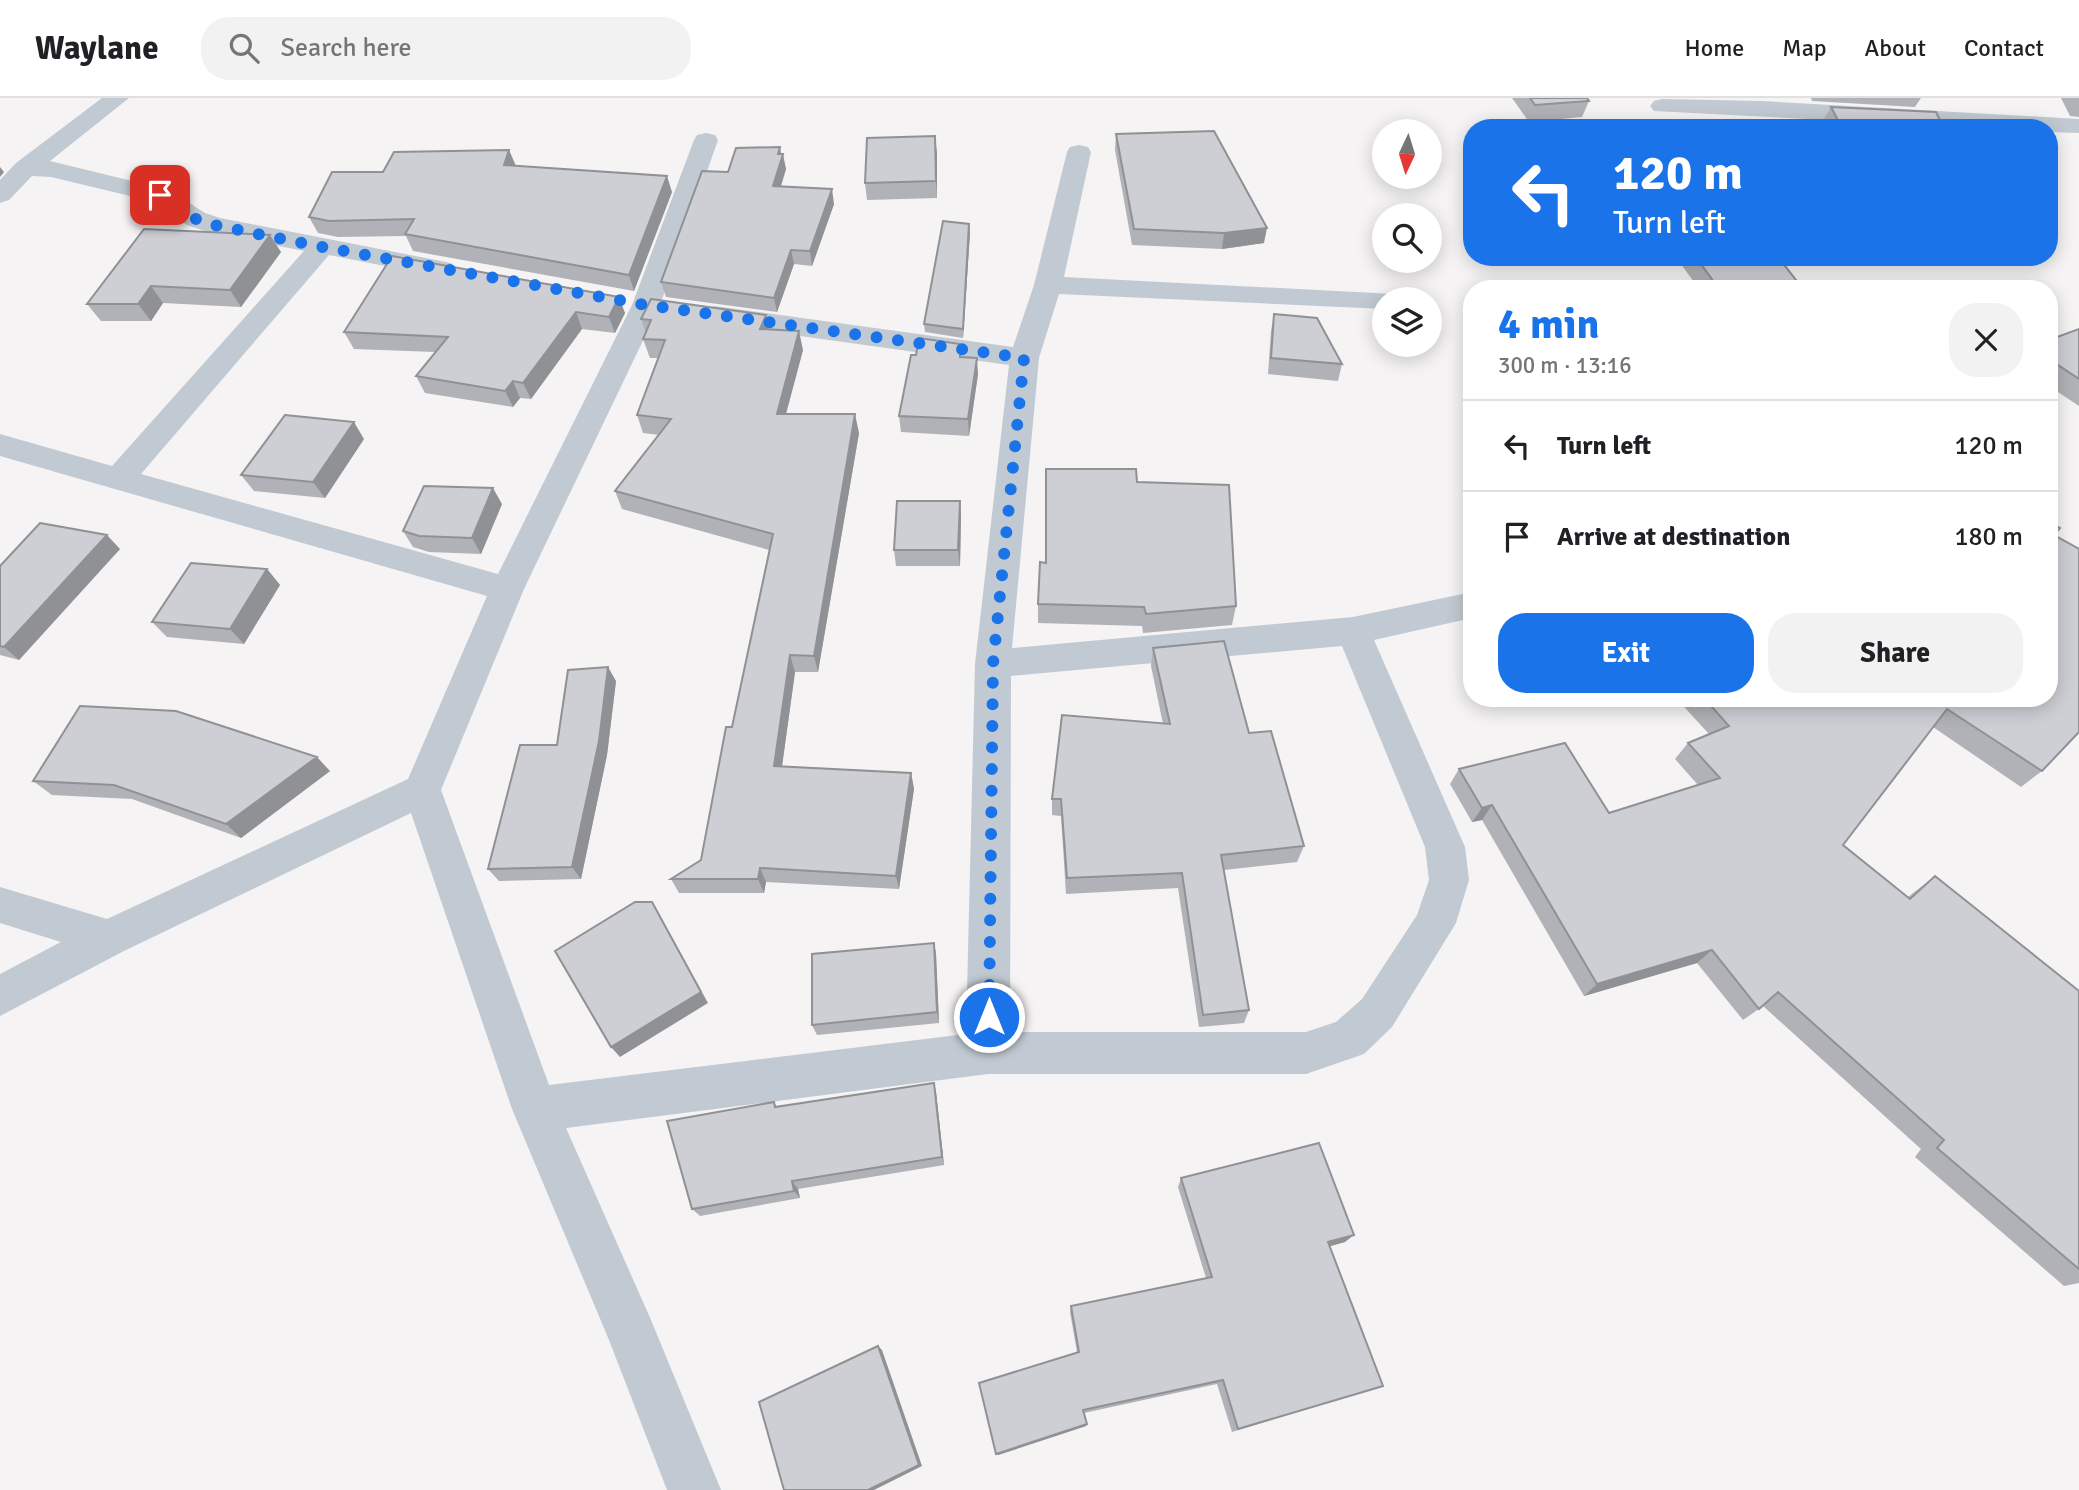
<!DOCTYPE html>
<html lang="en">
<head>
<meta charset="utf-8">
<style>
  :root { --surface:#fff; --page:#f2f2f2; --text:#202124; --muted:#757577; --line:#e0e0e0; --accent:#1a73e8 }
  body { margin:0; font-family:Signika,sans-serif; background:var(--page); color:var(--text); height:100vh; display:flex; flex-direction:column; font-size:26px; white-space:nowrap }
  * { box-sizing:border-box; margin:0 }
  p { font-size:23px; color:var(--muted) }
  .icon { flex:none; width:38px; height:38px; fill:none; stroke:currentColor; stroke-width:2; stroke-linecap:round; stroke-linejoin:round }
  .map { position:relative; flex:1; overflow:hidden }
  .sheet { position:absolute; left:1463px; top:182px; width:595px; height:427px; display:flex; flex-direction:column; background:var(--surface); border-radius:28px; box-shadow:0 4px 18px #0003 }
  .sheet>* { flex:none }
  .banner { position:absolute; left:1463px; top:21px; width:595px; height:147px; border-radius:28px; box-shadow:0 4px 18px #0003; background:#1a73e8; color:#fff; overflow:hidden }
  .needle { width:46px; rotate:184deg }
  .fabs { position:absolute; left:1372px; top:21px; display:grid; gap:14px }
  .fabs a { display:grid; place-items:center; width:70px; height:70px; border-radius:50%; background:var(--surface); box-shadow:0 4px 18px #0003; font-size:35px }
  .pin { position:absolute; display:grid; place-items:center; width:60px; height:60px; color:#fff; margin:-30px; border-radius:14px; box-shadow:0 4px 10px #0006 }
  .me { position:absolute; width:77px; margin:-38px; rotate:0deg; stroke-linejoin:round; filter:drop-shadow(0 0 5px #0008) }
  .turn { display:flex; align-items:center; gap:24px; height:147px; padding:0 35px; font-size:32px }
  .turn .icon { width:91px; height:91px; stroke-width:2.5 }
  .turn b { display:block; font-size:49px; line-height:60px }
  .round { display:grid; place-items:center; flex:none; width:74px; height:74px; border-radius:28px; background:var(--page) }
  .overview { display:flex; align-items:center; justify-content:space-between; height:119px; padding:0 35px }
  h1 { font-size:42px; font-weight:700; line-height:52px; color:var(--accent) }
  .action { display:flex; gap:14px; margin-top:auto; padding:14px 35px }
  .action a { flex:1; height:80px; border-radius:28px; background:var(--accent); color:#fff; font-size:28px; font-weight:700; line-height:80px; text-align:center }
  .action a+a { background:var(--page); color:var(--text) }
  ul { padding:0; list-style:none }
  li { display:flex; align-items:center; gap:21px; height:91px; padding:0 35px; border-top:2px solid var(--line) }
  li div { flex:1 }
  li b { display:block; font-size:26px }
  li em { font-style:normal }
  header { display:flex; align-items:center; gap:42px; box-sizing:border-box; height:98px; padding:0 35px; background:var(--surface); border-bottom:2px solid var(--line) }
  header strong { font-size:33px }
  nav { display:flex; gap:38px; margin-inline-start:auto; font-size:24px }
  .search { width:490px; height:63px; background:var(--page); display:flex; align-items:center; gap:18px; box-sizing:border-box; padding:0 24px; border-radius:28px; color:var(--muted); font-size:26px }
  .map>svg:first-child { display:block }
</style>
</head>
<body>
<header>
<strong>Waylane</strong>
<div class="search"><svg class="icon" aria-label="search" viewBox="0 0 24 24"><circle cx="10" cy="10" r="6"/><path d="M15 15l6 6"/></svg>Search here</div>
<nav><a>Home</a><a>Map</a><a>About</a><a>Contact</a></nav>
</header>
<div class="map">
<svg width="2079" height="1392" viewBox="0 0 2079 1392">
  <rect width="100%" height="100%" fill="#f5f3f3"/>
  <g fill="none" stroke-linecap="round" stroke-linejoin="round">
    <path fill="#c1cad2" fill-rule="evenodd" d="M102,0h27l-79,63 119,29 36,23 15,5 221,43 10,2 4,6 -4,6 -10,2 -112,-22 -188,219 357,100 134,-269 62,-165 3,-5 9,-2 9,2 3,5 -58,165 -136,284 -83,201 108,295 417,-51 9,-370 34,-299 -295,-41 -10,-3 -4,-6 4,-6 10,-3 299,41 21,-62 33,-133 3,-5 9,-2 9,2 3,5 -27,125 330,17 4,5h-14v10l-325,-15 -20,64 -27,290 341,-31 119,-25v26l-98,22 91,207 4,33 -13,43 -64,104 -28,27 -58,20h-318l-422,54 85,192 70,170h-54l-58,-150 -97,-231 -101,-296 -287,138 -124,65v-42l61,-32 -61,-19v-36l107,32 301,-140 79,-183 -487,-140v-22l112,32 192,-215 -99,-20 -18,-6 -36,-24 -100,-24 -19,-1 -23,24 -9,3v-23l16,-17zM1342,548l83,201 4,33 -12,35 -55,84 -26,23 -30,10h-296l1,-356z
      M1662,1l100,2 317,18v14l-30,-1v-4h-68l-327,-17 -4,-5 4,-5z"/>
  </g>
  <path fill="#b0b2b7" d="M1512,0h75l2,3 -7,16 -53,5z
    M1811,0h110l-6,9 -103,-6z
    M2061,0h18v19l-9,-1z
    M1831,9l113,21h-119l-3,-6z
    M1116,36l148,109 -42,6 -90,-4 -17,-95z
    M937,55v45l-70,2 -2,-17z
    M781,56l5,15 -5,18 53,17 -22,62 -18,-2 -17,48 -111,-15 -5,-15 67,-110z
    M515,67l157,27 -38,99 -221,-40 -7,-15 -68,1 -20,-4 -9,-16 74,-45z
    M144,131l137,23 -40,55 -78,-4 -12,18h-50l-14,-17z
    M970,135l-7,105 -38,-6 -1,-8z
    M392,158l233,57 -10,20 -33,-4 -51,70 -11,-1 -7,9 -88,-14 -9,-17 19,-24 -81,-3 -10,-17z
    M1680,159h98l25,32h-104l-21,-29z
    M1274,216l68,50 -4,17 -70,-7 3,-43z
    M641,221l128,11 34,20 -17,64 73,19 -41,239h-23l-13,94 129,7 3,16 -15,100 -133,-7 -2,11h-85l-8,-14 30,-19 31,-133 37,-177 -147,-41 -7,-18 44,-56 -16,-2 -6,-18 21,-57h-8l-7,-19 3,-6z
    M2079,231v77l-30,-20v-46z
    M960,246l1,13 17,17 -9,62 -68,-4 -2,-16 17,-61z
    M364,341l-39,59 -71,-7 -13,-16z
    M1137,384l99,124 -4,19 -89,8 -1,-7 -104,-3v-19l8,-41z
    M960,403l1,16 -1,49h-64l-2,-16z
    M502,406l-21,50 -52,-2 -16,-5 -10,-16z
    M2049,424l11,6 -6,7 25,14v183l-37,39 -21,16 -88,-60 -90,118 65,52 27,-21 144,115v292l-15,3 -149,-129 6,-8 -158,-143 -20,14 -46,-57 -113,33 -102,-176 -10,2 -22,-38 9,-15 106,-26 44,70 89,-28 -23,-26 13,-16 21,-9 -33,-36h373z
    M120,451l-101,111 -19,-5v-89z
    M267,471l13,16 -36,59 -77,-7 -15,-15z
    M1153,550l96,85 55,113 -7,16 -73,8 25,140 -5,13 -45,4 -21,-139 -112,6 -5,-78 -9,-1v-16l111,-75 -12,-58z
    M616,583l-9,74 -26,124 -82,2 -11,-12 69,-124z
    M330,673l-89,67 -109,-39 -80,-4 -19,-14z
    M934,845l2,11 3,69 -122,12 -5,-10z
    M936,994l8,73 -146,24 2,9 -100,18 -8,-7 82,-107 3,5z
    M1181,1080l164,64 -15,4 53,140 -151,46 -15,-48 -133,29 2,13 -88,29 -2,-1 81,-102 -7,-40 1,-6 135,-28 -28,-91z"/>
  <path fill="#909195" d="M935,38l2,17v45l-1,-17z
    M780,49l2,12 1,-5 3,15 -10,32 -3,-15z
    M509,52l7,16 -12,-1z
    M0,69l4,5 -4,5z
    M667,78l5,16 -38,99 -5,-16z
    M832,91l2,15 -22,62 -2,-15z
    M969,126l1,9 -7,105v-9z
    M1267,130l-3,15 -42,6 2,-16z
    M270,137l11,17 -40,55 -11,-17z
    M791,152l3,14 -17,48 -3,-14z
    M151,188l12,17 -12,18 -13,-17z
    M619,199l6,16 -10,20 -6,-16z
    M576,214l6,17 -51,70 -8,-16z
    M766,217l4,19 -10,-5z
    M799,233l4,19 -22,82 -4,-18z
    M977,260l1,16 -9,62 -1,-17z
    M513,283l7,17 -7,9 -8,-16z
    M855,316l4,19 -41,239 -4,-16z
    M354,324l10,17 -39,59 -12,-16z
    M493,390l9,16 -21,50 -9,-16z
    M960,403l1,16 -1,49 -2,-16z
    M107,437l13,14 -101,111 -15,-13z
    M267,471l13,16 -36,59 -14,-15z
    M790,557l5,17 -15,109 -6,-15z
    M608,569l8,14 -9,74 -26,124 -9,-12z
    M317,659l13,14 -89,67 -15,-14z
    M911,675l3,16 -15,100 -3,-13z
    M1492,707l-10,15 -10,2 10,-14z
    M760,770l6,14 -2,11 -6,-14z
    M652,804l56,101 -88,54 -9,-10z
    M934,845l2,11 3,69 -2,-11z
    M1712,852l-15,13 -113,33 13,-12z
    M934,985l2,9 8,73 -2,-8z
    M792,1083l6,8 2,9 -6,-7z
    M1354,1137l-9,7 -25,7 8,-7z
    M878,1248l4,4 40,116 -48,24h-6z
    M1087,1326l-1,2 -88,29 -2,-1z"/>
  <path fill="#cdcfd5" stroke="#909195" stroke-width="2" d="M1530,0h57l2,3 -54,4z
    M1831,9l105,5 8,16h-102z
    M1774,26l3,4h-71l-2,-3z
    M1214,33l53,97 -43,5 -90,-4 -18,-95z
    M935,38l1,45 -71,2 2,-45z
    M780,49l-2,7h5l-10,32 59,3 -22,62 -19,-1 -17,48 -113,-16 41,-111 26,1 8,-24z
    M509,52l-5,15 163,11 -38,99 -224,-41 9,-15 -85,2 -20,-4 23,-45h51l11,-20z
    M943,123l26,3 -6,105 -39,-5z
    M144,131l126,6 -40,55 -79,-4 -13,18h-51z
    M392,158l227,41 -10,20 -33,-5 -53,71 -10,-2 -8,10 -89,-15 32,-39 -104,-5z
    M1696,159h82l25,32h-84z
    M651,201l115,16 -6,14 39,2 -22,83h78l-41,242 -24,-1 -16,111 137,7 -15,103 -136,-8 -2,11h-87l30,-19 25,-133h6l41,-193 -158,-43 56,-72 -34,-4 28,-75 -22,-1 8,-19 -10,-1z
    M1274,216l43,4 25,46 -71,-6z
    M2079,231v50l-30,-20v-19z
    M919,240l41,6v13l17,1 -9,61 -69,-3 12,-61h5z
    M285,317l69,7 -41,60 -72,-7z
    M1046,371h90l1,13 92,3 7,121 -90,8 -2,-7 -106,-3 2,-42 6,1z
    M424,388l69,2 -21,50 -53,-2 -16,-5z
    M897,403h63l-2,49h-64z
    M2049,424l11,6 -6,7 25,14v183l-37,39 -95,-62 -104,136 67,54 25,-23 144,115v278l-142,-121 7,-8 -166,-148 -19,17 -47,-59 -115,34 -105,-179 -10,3 -23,-39 106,-26 44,70 111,-35 -32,-35 41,-17 -25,-28h345z
    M40,425l67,12 -103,112 -4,-1v-80z
    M191,465l76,6 -37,60 -78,-7z
    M1224,543l25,92 22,-2 33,115 -83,9 28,155 -46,5 -21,-142 -115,5 -6,-79h-9l10,-84 108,9 -17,-76z
    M608,569l-9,74 -27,126 -84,2 32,-124h37l11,-75z
    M80,608l96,5 141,46 -91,67 -112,-39 -81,-4z
    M635,804h17l49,90 -90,55 -56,-96z
    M934,845l3,69 -125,13v-71z
    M934,985l8,74 -150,24 2,10 -102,18 -25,-88 107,-19 1,5z
    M1319,1045l35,92 -26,7 55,144 -145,43 -15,-49 -140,30 4,14 -91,30 -17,-71 100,-31 -8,-46 141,-29 -31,-99z
    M878,1248l41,119 -51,25h-84l-25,-88z"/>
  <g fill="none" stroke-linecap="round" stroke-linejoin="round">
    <path stroke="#1a73e8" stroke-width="12" stroke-dasharray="0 21.6" d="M160,97l36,24 18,6 108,22 324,58 378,53 -31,306 -4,353"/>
  </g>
</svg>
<div class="fabs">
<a><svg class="needle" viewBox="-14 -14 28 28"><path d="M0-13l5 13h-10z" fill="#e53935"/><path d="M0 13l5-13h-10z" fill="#757577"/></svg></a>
<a><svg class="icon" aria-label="search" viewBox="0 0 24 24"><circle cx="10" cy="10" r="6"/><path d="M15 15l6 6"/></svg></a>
<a><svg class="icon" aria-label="layers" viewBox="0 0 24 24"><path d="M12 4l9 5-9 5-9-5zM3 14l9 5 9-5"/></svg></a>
</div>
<div class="pin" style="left:160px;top:97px;background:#d93025"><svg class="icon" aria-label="arrive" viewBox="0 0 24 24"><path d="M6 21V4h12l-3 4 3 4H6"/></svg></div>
<svg class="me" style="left:989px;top:919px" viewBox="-20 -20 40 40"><circle r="17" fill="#1a73e8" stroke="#fff" stroke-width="3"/><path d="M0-11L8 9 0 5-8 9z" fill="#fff"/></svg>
<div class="banner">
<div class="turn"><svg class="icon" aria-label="left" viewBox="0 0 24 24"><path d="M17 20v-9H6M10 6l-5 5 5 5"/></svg><div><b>120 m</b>Turn left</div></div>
</div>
<section class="sheet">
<div class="overview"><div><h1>4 min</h1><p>300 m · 13:16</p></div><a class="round"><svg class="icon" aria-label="close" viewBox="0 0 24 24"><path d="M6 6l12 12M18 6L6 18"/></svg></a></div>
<ul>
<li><svg class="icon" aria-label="left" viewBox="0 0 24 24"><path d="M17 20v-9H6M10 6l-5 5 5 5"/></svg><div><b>Turn left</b></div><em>120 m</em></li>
<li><svg class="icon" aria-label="arrive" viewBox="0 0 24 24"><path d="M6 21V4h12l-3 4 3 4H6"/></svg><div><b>Arrive at destination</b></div><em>180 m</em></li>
</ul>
<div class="action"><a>Exit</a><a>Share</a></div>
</section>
</div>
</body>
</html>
